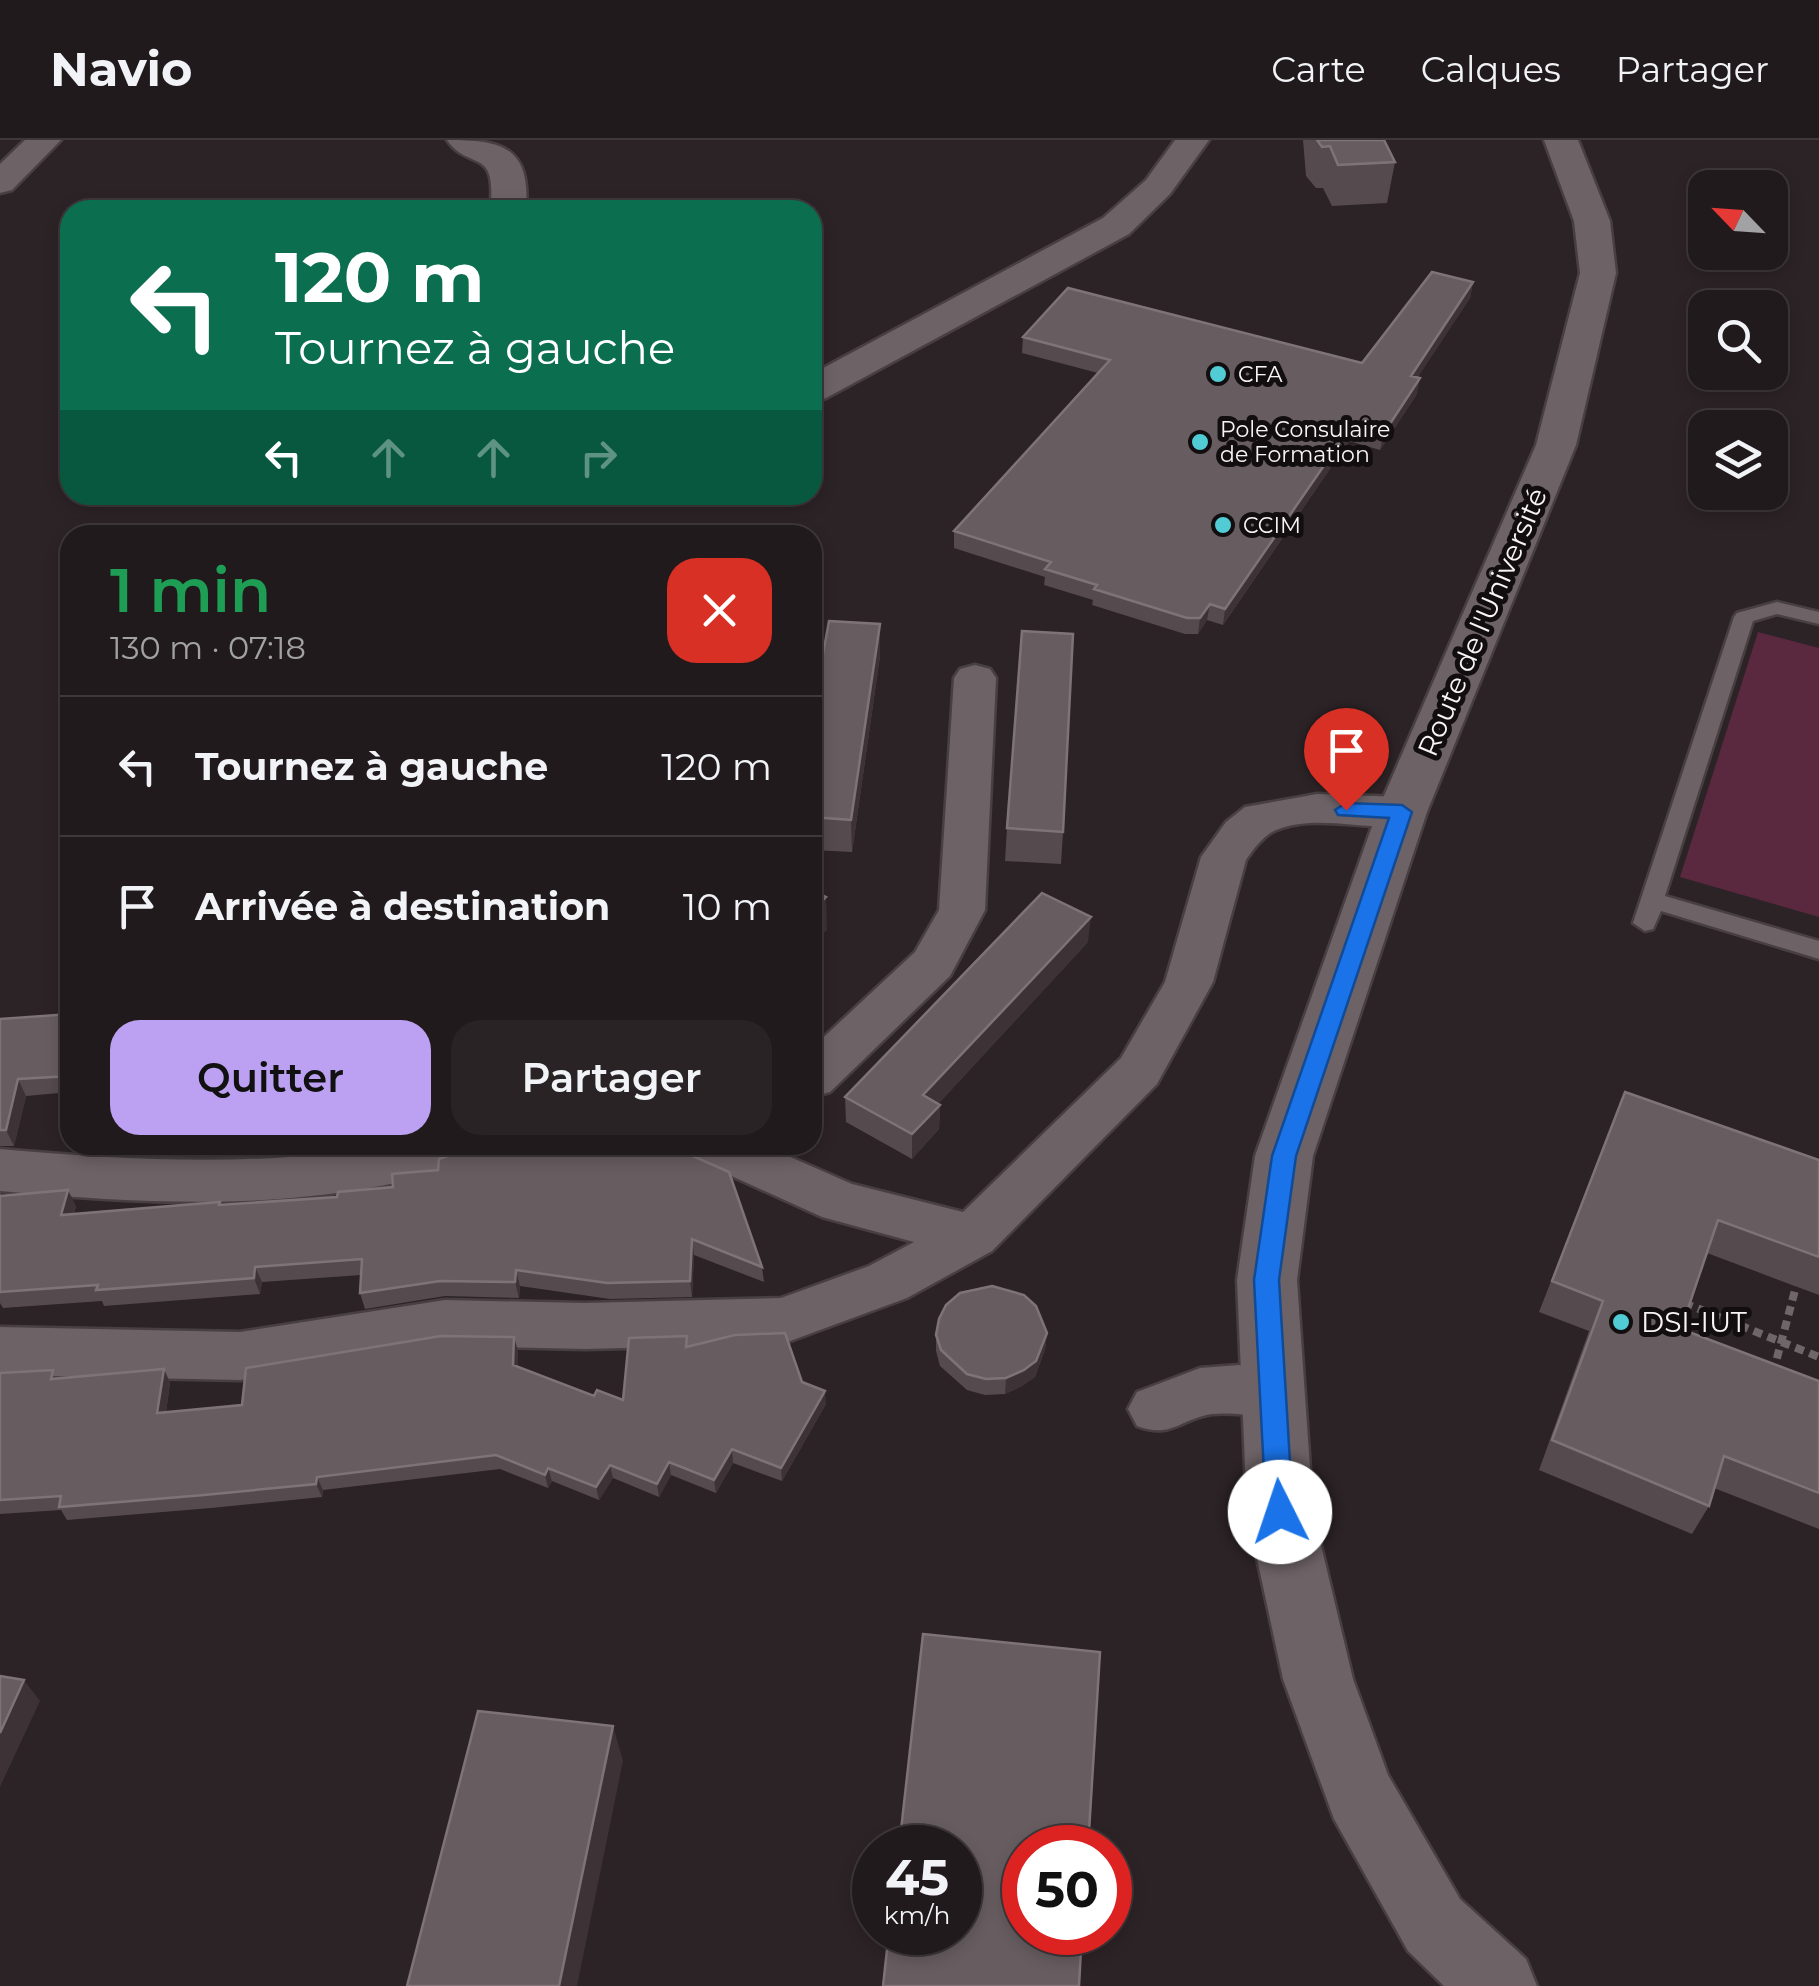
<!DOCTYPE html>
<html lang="fr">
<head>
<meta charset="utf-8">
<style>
  :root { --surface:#211a1c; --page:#292325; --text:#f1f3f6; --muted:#a2a1a3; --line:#3e383b; --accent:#bca0f2 }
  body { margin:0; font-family:Montserrat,sans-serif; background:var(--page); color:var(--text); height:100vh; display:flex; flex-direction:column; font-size:38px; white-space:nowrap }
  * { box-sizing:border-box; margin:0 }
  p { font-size:32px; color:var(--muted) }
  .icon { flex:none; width:55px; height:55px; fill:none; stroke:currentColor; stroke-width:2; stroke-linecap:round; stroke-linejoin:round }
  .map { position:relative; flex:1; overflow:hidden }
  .sheet { position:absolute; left:60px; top:385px; width:762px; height:630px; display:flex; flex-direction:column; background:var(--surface); border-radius:30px; box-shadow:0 5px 15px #0003,0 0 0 2px var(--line) }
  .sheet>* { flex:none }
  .hud { position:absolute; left:60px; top:60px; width:762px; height:305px; border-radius:30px; box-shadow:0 5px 15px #0003,0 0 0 2px var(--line); background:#0b6e4f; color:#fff; overflow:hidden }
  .needle { width:65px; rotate:295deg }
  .buttons { position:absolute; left:1688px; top:30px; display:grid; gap:20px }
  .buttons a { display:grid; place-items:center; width:100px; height:100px; border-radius:20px; background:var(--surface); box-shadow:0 5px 15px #0003,0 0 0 2px var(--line); font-size:50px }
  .speed { position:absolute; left:852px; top:1685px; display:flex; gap:20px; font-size:50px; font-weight:700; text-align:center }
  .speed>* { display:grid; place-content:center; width:130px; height:130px; border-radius:50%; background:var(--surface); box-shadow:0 5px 15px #0003,0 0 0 2px var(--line); line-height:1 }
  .speed small { font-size:25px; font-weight:400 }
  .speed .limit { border:15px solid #d22; background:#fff; color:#111 }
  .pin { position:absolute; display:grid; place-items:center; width:85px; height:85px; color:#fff; margin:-102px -42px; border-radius:50% 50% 50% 0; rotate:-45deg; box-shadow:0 0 10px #0007 }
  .pin .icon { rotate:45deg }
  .me { position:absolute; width:110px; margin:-55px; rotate:356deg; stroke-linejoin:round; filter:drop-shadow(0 0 8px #0008) }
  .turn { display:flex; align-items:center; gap:35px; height:210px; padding:0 50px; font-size:45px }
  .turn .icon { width:130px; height:130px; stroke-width:2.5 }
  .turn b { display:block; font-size:70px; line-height:85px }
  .lanes { display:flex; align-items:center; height:95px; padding:0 50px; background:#0003; justify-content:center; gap:50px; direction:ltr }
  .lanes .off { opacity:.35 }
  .round { display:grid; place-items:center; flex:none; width:105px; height:105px; border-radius:30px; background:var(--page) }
  .headline { display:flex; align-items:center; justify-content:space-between; height:170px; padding:0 50px }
  h1 { font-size:60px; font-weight:600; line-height:75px; color:#1e9e55 }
  .cta { display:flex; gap:20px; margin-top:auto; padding:20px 50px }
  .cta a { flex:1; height:115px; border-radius:30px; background:var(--accent); color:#111; font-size:40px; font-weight:600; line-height:115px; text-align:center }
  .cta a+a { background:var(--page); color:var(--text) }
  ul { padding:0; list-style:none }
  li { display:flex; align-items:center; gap:30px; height:140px; padding:0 50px; border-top:2px solid var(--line) }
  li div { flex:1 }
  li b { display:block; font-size:38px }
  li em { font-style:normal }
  header { display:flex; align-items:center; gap:60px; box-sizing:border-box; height:140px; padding:0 50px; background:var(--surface); border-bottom:2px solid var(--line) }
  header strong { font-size:48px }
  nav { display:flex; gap:55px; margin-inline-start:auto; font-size:35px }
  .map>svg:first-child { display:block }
</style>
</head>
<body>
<header>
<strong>Navio</strong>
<nav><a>Carte</a><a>Calques</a><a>Partager</a></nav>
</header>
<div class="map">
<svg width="1819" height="1846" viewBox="0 0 1819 1846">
  <rect width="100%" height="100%" fill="#2c2326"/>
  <path fill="#5a283f" d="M1758,492l61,16v269l-139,-40z"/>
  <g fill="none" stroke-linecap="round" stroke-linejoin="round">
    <defs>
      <path id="service" d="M1777,462l42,10v12l-42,-10 -24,7 -88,275 154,45v18l-158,-48 -8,18 -8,2 -12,-8 101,-306 3,-4z"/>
      <path id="minor" d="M975,525l15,4 6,9 -11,232 -35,66 -120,116 -18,5v-49l103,-96 24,-42 15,-232 6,-9z
        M1317,654l85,3 16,4 6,11 -6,11c-45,12 -100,-12 -144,8 -12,6 -21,19 -28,29l-33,122 -56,102 -165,167 -85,47 -125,46 -197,5 -140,-3 -205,34 -240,-5v-48l240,5 205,-32 140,3 196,-5 88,-32 45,-24 -92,-25 -128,-58 -8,-14h77l89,39 111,28 158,-154 44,-76 36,-125 25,-35 19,-15z
        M396,1005h98l-8,14c-166,54 -315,47 -486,32v-42c133,12 264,18 396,-4z
        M1239,1225l52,12 8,17 -8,17c-27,10 -51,0 -79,3 -32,5 -41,25 -75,12l-9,-17 9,-17 63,-24z"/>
      <path id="tertiary" d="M25,0h36l-49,50 -12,3v-29z
        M447,0c54,0 84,6 79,70h-36c8,-65 -21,-38 -43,-70z
        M1175,0h34l-39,54 -41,40 -303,164 -14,4v-28l291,-156 43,-38z"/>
      <path id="secondary" d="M1544,0h34l32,81 6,52 -40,172 -149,367 -114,344 -16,124 16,232 40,167 35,96 72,124 66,60 11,27h-93l-36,-35 -74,-132 -51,-140 -36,-167 -10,-232 18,-124 122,-344 159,-367 44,-172 -6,-52z"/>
    </defs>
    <use href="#service" stroke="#473f42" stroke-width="5"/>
    <use href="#minor" stroke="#473f42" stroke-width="5"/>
    <use href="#tertiary" stroke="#473f42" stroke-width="5"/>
    <use href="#secondary" stroke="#473f42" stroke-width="5"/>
    <path stroke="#6e6668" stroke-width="8" stroke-dasharray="9 6" stroke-linecap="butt" d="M1684,1163l135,54
      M1773,1233l25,-94"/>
    <use href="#service" fill="#6d6266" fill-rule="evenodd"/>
    <use href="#minor" fill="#6d6266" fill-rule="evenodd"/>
    <use href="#tertiary" fill="#6d6266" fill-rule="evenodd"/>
    <use href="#secondary" fill="#6d6266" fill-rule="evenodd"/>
  </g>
  <path fill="#554b4f" d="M1303,0h81l11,22 -8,41 -55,3 -9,-18h-7l-10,-12z
    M1473,142l-3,16 -53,80v16l-37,56 -31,-9 -126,184 -16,-5 -9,14h-13l-93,-29 1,-5 -49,-15 1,-8 -91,-29v-17l144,-158 -76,-20 1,-16 339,26z
    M880,516l-28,196 -40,-2v-135z
    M1007,688l56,4 -2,32 -56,-3z
    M1088,802l-150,162 2,1 -1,24 -27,30 -66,-37 -1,-25z
    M70,874v78l-44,4 -12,50h-14v-127z
    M1625,952l194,68v135l-112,-42 -26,76 138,52v148l-105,-41 -5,18 -17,28 -153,-64 50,-139 -50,-19z
    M90,1005h116l-113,7z
    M683,1011l79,116 2,15 -70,-27 -2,42 -82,2 -90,-13 -1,12 -74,-2 -80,13 -5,-16 1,-18 -99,7 -2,12 -156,12 -2,-5 -99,7 -3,-5v-112l2,5 74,10 -2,8 263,-17 56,-10z
    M1047,1193l-2,16 -10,28 -13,9 -17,8 -20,1 -18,-5 -27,-24 -4,-15v-16z
    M688,1206l114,36 24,22 -44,77 -49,-18 -17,30 -45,-18 -12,22 -46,-19 -14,22 -47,-19 -4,7 -48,-19 -177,21 -1,7 -111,11 -144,12 -6,-10 -61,4v-141l58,6 106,-10 6,14 -4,29 76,-7 276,-54 -1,16 77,29 29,4z"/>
  <path fill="#3d3337" d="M1473,142l-3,16 -62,94 3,-16z
    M1420,238l-3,16 -37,56 4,-17z
    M1352,285l-3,16 -126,184 2,-16z
    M1210,464l-3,16 -9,14 2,-16z
    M880,484v32l-28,196 -1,-32z
    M826,757l1,33 -15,14v-34z
    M1091,777l-3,25 -165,178v-25z
    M18,939l8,17 -12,50 -8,-16z
    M940,965l-1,24 -27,30v-25z
    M68,1050l8,16 -7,24 -8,-15z
    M692,1099l2,16 -2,42 -2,-16z
    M255,1127l7,15 -2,12 -6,-16z
    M516,1130l4,16 -1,12 -4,-16z
    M1047,1193l-2,16 -10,28 -13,9 -17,8 1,-16z
    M514,1197l4,14 -1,28 -4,-14z
    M164,1229l6,14 -6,44 -7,-14z
    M825,1251l1,13 -44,77 -1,-13z
    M732,1309l1,14 -17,30 -2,-13z
    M669,1322l2,13 -12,22 -2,-13z
    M610,1325l3,13 -14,22 -3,-13z
    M548,1328l4,13 -4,7 -3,-13z
    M317,1337l6,13 -1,7 -6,-13z
    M24,1540l16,21 -40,86v-54z
    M613,1586l10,35 -46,225h-18z"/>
  <path fill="#675d60" stroke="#7e7478" stroke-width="2.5" d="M1317,0h67l11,22 -57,3 -8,-19 -8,1z
    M1432,132l41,10 -62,94 9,2 -36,55 -32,-8 -127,184 -15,-5 -10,14h-13l-93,-29 3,-4 -52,-16 6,-7 -97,-31 156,-171 -87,-23 45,-49 294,75z
    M829,481l51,3 -29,196 -39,-3v-102z
    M1022,491l51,3 -10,198 -56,-4z
    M812,750l14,7 -14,13z
    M1042,753l49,24 -168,178 17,10 -28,29 -67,-37z
    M70,874v62l-52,3 -12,51h-6v-111z
    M1625,952l194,68v97l-101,-37 -37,109 138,52v112l-95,-37 -15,50 -157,-66 51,-139 -51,-20z
    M480,1005h202l-3,5 50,22 33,95 -70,-28 -2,42 -83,2 -91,-13 -1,12 -75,-1 -80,12 2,-34 -107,8 -1,11 -158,12 2,-5 -98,7v-96l68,-6 -7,25 159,-13 -1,3 118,-8 1,-5 55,-5 -1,-13 46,-4 1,-11z
    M992,1146l32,9 12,11 11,27 -11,28 -12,9 -18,8 -20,1 -19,-5 -26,-24 -5,-15 3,-16 7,-14 14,-12z
    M785,1193l17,49 23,9 -44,77 -49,-19 -18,31 -45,-18 -12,22 -47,-19 -14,22 -48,-19 -3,7 -49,-20 -179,22 -1,7 -112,11 -145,12 2,-11 -61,4v-127l53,-3 -2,9 113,-10 -7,44 85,-8 4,-37 195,-32 73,1 -1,28 81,31 3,-6 26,10 6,-62 58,-2 -1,11 49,-12z
    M923,1494l177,18 -12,196h-63v84h57l-3,54h-196l6,-54h71v-84h-61z
    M0,1536l24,4 -24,53z
    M478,1571l135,15 -54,260h-152z"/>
  <path fill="#1a73e8" stroke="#114b97" stroke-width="2.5" d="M1346,663l56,2 10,7 -116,344 -17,124 14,232 -4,9 -9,3 -10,-3 -4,-9 -12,-232 18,-124 117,-338 -51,-3 -3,-5z"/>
  <g fill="#51ccd4" stroke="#120e0f" stroke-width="4">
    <circle cx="1218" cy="234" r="10"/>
    <circle cx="1200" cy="302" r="10"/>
    <circle cx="1223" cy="385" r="10"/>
    <circle cx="1621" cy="1182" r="10"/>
  </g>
  <g text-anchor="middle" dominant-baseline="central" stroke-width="10" stroke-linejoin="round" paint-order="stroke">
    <g font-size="22" fill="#faf3f5" stroke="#120e0f" text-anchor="start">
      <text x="1238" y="234">CFA</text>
      <text x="1220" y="289">Pole Consulaire<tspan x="1220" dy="25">de Formation</tspan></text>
      <text x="1243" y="385">CCIM</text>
    </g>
    <g font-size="28" fill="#faf3f5" stroke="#120e0f">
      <text transform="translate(1482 482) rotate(-67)">Route de l'Université</text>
    </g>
    <g font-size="28" fill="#faf3f5" stroke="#120e0f" text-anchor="start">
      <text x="1641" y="1182">DSI-IUT</text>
    </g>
  </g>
</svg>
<div class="buttons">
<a><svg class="needle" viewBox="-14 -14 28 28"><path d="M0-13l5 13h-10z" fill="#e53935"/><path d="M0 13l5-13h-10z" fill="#a2a1a3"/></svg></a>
<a><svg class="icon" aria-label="search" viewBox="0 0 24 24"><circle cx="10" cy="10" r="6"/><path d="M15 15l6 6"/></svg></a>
<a><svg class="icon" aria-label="layers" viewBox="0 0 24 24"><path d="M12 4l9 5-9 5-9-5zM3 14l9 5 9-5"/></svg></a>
</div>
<div class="speed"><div>45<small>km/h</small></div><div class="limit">50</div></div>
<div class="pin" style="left:1346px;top:670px;background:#d93025"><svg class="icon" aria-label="arrive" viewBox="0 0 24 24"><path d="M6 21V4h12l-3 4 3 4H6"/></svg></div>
<svg class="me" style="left:1280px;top:1372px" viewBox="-20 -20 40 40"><circle r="19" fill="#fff"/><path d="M0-13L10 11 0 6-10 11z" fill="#1a73e8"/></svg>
<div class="hud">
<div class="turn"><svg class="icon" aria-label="left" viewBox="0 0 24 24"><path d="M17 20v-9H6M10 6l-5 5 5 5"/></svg><div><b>120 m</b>Tournez à gauche</div></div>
<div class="lanes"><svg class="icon" aria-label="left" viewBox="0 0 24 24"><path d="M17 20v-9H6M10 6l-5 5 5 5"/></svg><svg class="icon off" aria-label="ahead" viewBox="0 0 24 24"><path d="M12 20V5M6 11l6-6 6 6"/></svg><svg class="icon off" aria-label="ahead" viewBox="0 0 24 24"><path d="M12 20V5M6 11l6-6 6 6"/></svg><svg class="icon off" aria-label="right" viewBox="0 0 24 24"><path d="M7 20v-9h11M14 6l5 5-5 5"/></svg></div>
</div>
<section class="sheet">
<div class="headline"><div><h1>1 min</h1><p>130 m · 07:18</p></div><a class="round" style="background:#d93025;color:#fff"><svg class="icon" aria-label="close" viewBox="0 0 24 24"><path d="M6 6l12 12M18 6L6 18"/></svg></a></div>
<ul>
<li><svg class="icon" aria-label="left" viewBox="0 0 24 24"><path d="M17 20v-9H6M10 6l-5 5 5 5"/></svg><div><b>Tournez à gauche</b></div><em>120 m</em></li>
<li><svg class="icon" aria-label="arrive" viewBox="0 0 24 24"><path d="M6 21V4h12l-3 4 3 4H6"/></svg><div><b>Arrivée à destination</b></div><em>10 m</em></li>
</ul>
<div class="cta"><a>Quitter</a><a>Partager</a></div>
</section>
</div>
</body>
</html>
